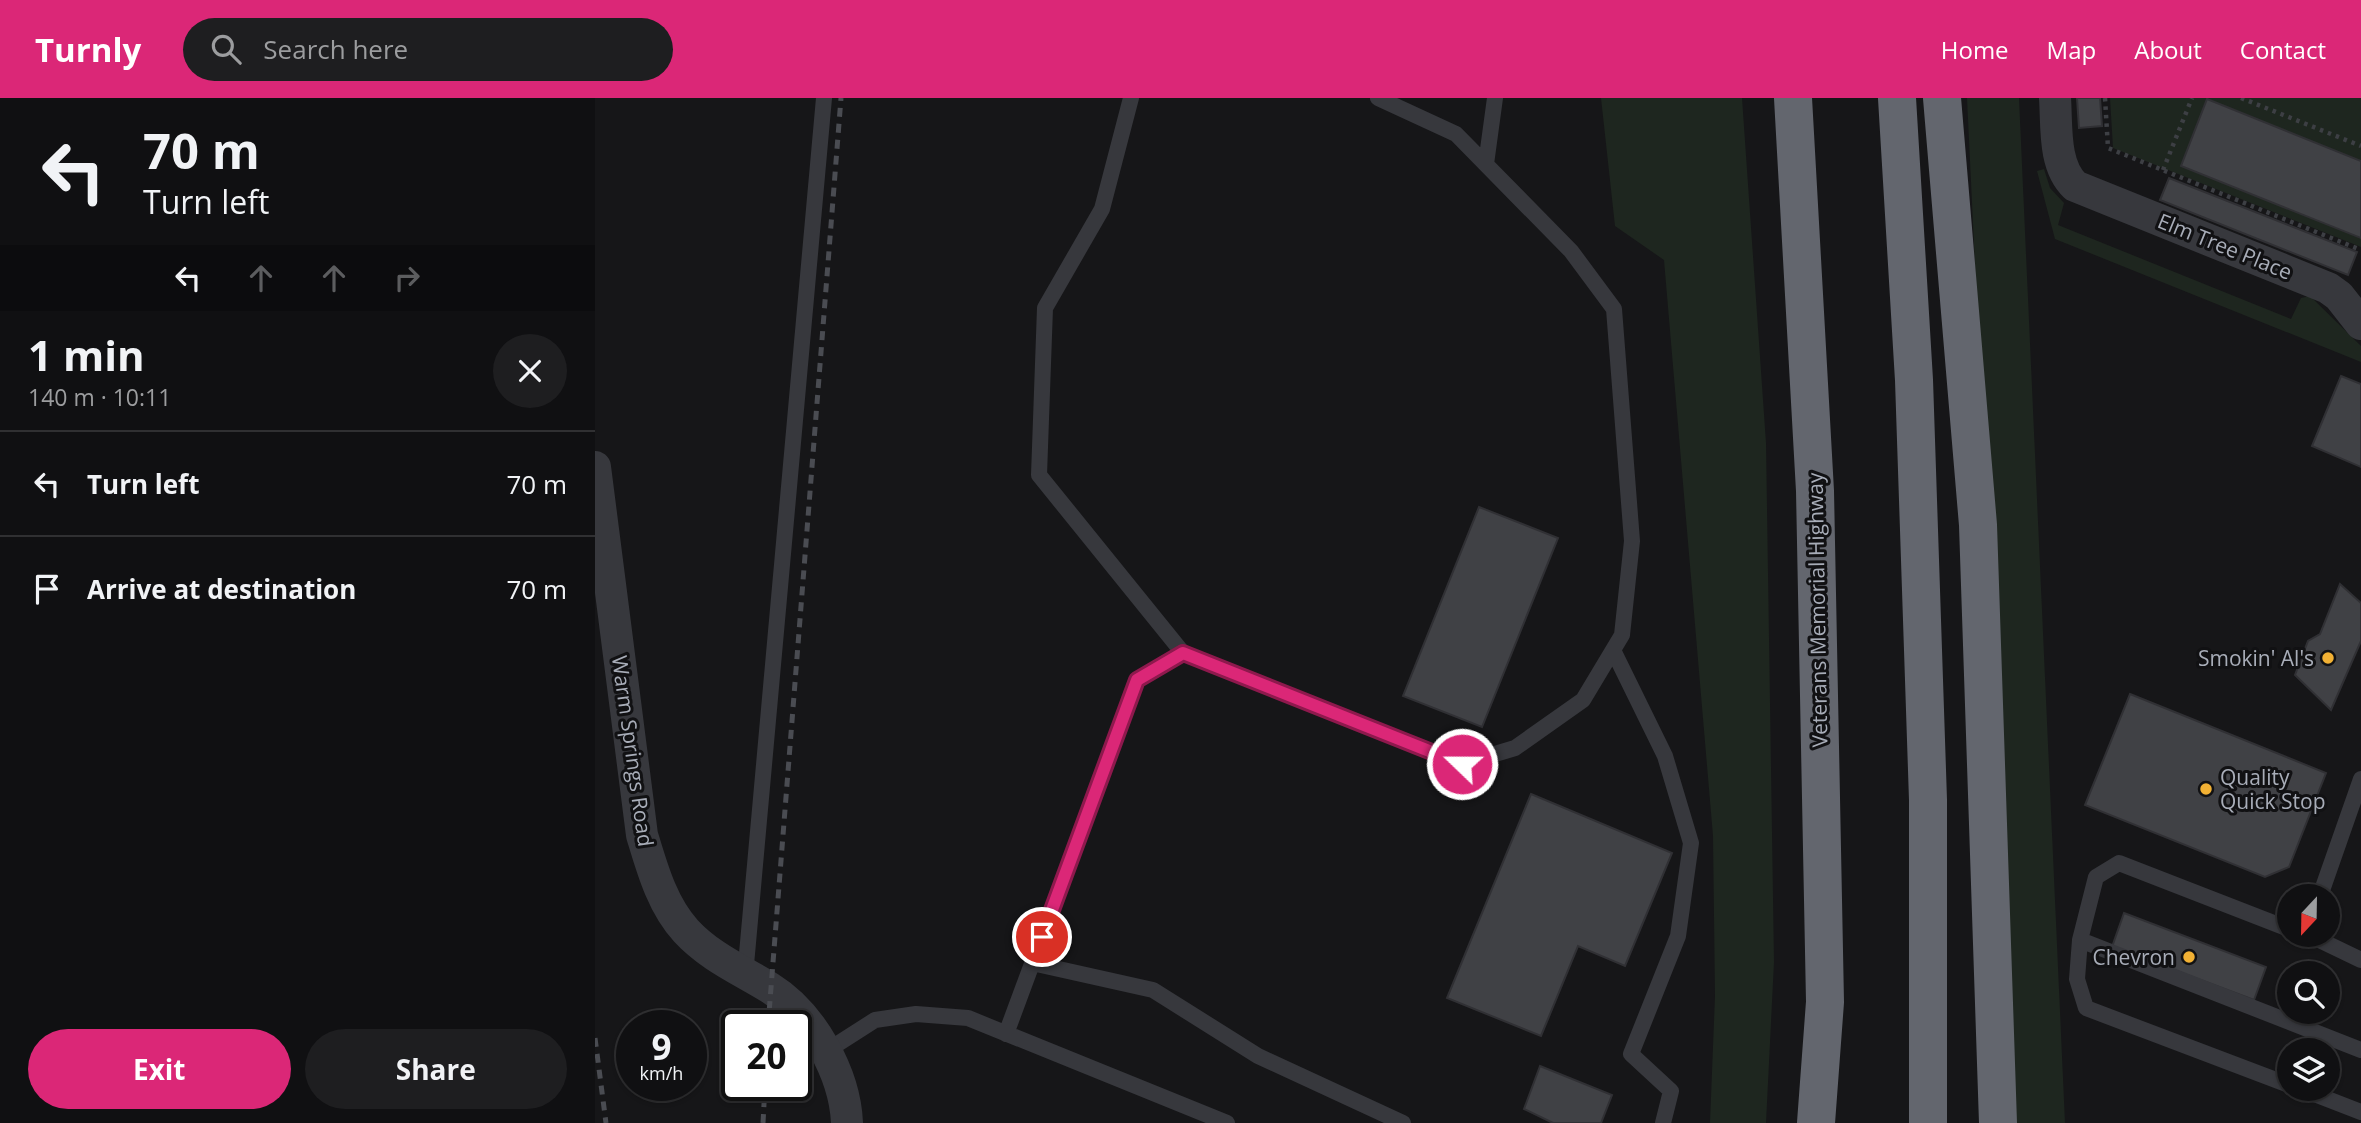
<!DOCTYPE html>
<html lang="en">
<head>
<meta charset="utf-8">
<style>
  :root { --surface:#101012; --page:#1e1e20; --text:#f1f3f6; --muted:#9c9d9f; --line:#303032; --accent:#db2777 }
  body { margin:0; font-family:"Open Sans",sans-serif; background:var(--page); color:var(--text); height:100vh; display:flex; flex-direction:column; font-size:26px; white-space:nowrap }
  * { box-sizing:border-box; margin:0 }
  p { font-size:23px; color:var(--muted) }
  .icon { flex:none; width:38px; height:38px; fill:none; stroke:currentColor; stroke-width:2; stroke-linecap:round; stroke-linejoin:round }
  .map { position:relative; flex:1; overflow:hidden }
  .details { display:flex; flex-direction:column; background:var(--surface); width:595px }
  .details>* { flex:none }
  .banner { background:#101012; color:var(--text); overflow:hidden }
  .needle { width:46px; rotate:202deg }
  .buttons { position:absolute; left:1682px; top:786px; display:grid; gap:14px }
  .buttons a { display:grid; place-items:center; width:63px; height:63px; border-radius:50%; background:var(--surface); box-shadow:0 2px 5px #0004,0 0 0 2px var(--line); font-size:35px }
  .speed { position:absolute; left:21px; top:912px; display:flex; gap:14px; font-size:35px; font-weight:700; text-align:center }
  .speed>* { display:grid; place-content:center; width:91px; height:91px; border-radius:50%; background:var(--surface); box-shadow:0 2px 5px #0004,0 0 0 2px var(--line); line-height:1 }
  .speed small { font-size:18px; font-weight:400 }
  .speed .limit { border:4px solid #111; border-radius:10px; background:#fff; color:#111 }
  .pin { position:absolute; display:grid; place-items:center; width:60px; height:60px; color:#fff; margin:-30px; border:4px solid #fff; border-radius:50%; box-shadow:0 2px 7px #0007 }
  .me { position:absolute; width:77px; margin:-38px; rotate:292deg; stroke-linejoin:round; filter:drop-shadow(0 0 5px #0008) }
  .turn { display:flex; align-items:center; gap:24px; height:147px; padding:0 28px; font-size:32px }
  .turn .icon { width:91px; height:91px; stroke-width:2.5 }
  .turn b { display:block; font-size:49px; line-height:60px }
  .lanes { display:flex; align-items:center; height:66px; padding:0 28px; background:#0003; justify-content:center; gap:35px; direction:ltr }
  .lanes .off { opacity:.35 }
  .round { display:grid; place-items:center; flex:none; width:74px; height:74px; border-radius:37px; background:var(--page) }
  .overview { display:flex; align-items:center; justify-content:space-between; height:119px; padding:0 28px }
  h1 { font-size:42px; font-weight:700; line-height:52px }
  .primary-button { display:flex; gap:14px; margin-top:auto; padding:14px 28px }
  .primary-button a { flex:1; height:80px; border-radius:42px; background:var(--accent); color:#fff; font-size:28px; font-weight:700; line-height:80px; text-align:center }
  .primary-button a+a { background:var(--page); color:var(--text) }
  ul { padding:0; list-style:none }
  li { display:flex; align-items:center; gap:21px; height:105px; padding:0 28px; border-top:2px solid var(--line) }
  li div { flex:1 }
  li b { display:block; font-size:26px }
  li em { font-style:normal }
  header { display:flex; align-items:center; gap:42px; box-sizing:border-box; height:98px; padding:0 35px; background:var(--accent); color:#fff }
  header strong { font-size:33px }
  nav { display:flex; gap:38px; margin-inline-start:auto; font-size:24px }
  .search { width:490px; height:63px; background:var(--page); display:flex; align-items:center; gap:18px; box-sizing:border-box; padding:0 24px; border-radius:38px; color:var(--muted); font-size:26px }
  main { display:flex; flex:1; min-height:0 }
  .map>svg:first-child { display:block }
</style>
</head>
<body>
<header>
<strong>Turnly</strong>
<div class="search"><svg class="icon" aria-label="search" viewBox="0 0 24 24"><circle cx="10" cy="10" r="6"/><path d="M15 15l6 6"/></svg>Search here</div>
<nav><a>Home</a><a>Map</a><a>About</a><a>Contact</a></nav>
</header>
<main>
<section class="details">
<div class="banner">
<div class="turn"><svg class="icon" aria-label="left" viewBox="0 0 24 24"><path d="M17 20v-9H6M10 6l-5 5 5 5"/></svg><div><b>70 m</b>Turn left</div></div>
<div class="lanes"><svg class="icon" aria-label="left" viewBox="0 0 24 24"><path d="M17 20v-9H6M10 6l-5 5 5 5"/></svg><svg class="icon off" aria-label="ahead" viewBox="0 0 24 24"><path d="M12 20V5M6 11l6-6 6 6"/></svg><svg class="icon off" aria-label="ahead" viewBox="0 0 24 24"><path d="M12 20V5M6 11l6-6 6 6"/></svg><svg class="icon off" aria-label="right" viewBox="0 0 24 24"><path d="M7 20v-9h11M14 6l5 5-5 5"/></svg></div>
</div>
<div class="overview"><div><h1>1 min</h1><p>140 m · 10:11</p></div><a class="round"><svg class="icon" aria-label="close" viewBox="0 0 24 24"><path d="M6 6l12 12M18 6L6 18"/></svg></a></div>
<ul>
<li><svg class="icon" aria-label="left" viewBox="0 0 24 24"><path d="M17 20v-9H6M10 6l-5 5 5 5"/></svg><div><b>Turn left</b></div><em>70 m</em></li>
<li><svg class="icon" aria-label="arrive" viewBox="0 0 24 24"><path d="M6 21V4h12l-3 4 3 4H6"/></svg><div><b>Arrive at destination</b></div><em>70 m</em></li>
</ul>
<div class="primary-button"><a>Exit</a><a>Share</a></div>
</section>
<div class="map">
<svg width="1766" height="1025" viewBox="0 0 1766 1025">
  <rect width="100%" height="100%" fill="#161618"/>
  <path fill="#1e261f" d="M1006,0h141l24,345 8,519 -8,161h-56l5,-127 -2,-160 -49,-576 -49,-34z
    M1372,0h52l46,1025h-49z
    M1515,0h251v149l-248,-99z
    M1449,71l6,19 14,15 -6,22 233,94 10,-21 9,-2 51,50v16l-306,-123 -18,-68z"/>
  <path fill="#404145" stroke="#303034" stroke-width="2" d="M1482,0h23l2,28 -23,2z
    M1612,1l154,62v77l-180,-72z
    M1574,80l188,74 -9,23 -188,-75z
    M1746,278l20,8v83l-49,-21z
    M884,409l79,31 -76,189 -79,-31z
    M1745,486l21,19v38l-30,69 -36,-35 13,-34 12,-7z
    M1535,596l196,79 -37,94 -24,10 -180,-72z
    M936,696l141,59 -47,113 -47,-20 -37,90 -94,-38z
    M1529,815l142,54 -12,33 -142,-53z
    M945,968l72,29 -11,28h-48l-29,-14z"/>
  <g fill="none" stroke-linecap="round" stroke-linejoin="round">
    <path stroke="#3d3f44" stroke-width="4.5" stroke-dasharray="3.5 5" stroke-linecap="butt" d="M1510,0l3,50 253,102
      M1646,0l120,48
      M1568,72l29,-72"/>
    <path stroke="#37383d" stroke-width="16" d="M536,0l-29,111 -57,99 -6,167 144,178 279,111 53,-16 68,-48 39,-65 10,-94 -18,-232 -43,-58 -115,-117 -78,-36
      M891,66l9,-66
      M1018,552l52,106 26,87 -13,93 -47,118 40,37 -8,32
      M1725,798l41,-117
      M1694,831l-170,-66 -23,14 -16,63 281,110
      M1712,836l54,26
      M1485,842l-3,39 9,29 203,77
      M437,865l121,27 105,66 145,67
      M150,878l79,-878
      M411,936l131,-354 46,-27
      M230,954l50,-32 41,-6 52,4 259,105
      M1704,990l62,24"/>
    <path stroke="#37383d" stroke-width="32" d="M1460,0c2,28 -2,67 20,88l253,102 11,8 22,28
      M0,369l47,368c10,33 20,70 44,96 24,26 55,39 84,57 42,26 75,86 77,135"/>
    <path stroke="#63666e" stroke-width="38" d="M1198,0l22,393 10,511 -9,121
      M1302,0l17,282 14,420v323
      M1347,0l36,427 20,598"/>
    <path stroke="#4a4c52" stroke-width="5" stroke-dasharray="9 7" stroke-linecap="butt" d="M173,928l73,-928
      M0,940l11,85
      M168,1025l2,-38"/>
  </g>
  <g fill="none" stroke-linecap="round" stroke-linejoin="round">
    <defs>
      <path id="route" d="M447,839l95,-257 46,-27 279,111"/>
    </defs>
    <use href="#route" stroke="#8e194d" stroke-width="18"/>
    <use href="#route" stroke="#db2777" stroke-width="12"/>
  </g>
  <g fill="#f2b134" stroke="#111113" stroke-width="2.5">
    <circle cx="1733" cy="560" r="7"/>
    <circle cx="1611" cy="691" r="7"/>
    <circle cx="1594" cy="859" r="7"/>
  </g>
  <g text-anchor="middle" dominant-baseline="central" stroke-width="6" stroke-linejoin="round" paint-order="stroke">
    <g font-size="21" fill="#a8adb8" stroke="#111113">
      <text transform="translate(1630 148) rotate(22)">Elm Tree Place</text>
      <text transform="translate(1222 512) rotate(-91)">Veterans Memorial Highway</text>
      <text transform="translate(38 653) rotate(82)">Warm Springs Road</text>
    </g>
    <g font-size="21" fill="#a8adb8" stroke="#111113" text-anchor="end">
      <text x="1719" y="560">Smokin' Al's</text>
      <text x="1625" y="679" text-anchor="start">Quality<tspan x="1625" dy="24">Quick Stop</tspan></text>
      <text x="1580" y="859">Chevron</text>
    </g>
  </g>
</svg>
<div class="buttons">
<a><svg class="needle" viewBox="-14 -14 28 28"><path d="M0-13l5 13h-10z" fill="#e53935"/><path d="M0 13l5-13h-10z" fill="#9c9d9f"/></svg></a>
<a><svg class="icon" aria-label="search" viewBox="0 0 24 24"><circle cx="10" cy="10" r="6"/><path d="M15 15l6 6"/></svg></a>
<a><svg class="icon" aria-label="layers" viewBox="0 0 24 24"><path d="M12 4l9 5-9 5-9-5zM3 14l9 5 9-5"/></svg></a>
</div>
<div class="speed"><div>9<small>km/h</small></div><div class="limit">20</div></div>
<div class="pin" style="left:447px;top:839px;background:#d93025"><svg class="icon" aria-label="arrive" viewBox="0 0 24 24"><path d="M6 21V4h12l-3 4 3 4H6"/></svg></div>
<svg class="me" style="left:867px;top:666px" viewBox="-20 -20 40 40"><circle r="17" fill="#db2777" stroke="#fff" stroke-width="3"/><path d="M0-11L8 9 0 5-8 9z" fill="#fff"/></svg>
</div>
</main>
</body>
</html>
